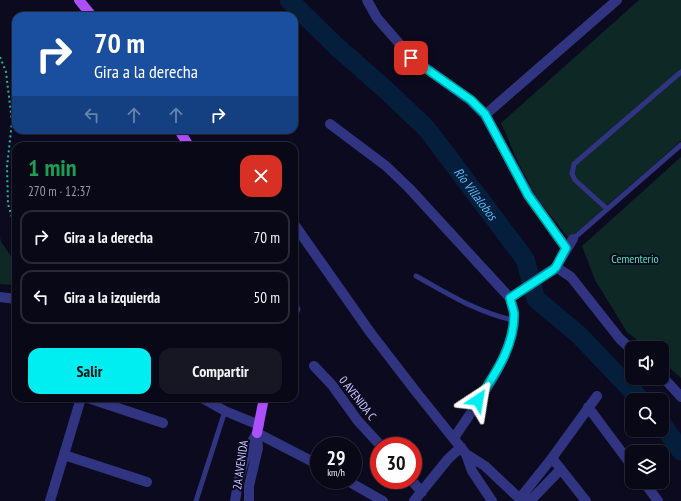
<!DOCTYPE html>
<html lang="es">
<head>
<meta charset="utf-8">
<style>
  :root { --surface:#090816; --page:#171623; --text:#f1f3f6; --muted:#999aa1; --line:#292935; --accent:#00eef2 }
  body { margin:0; font-family:"PT Sans Narrow",sans-serif; background:var(--page); color:var(--text); height:100vh; display:flex; flex-direction:column; font-size:15px; white-space:nowrap }
  * { box-sizing:border-box; margin:0 }
  p { font-size:13px; color:var(--muted) }
  .icon { flex:none; width:22px; height:22px; fill:none; stroke:currentColor; stroke-width:2; stroke-linecap:round; stroke-linejoin:round }
  .map { position:relative; flex:1; overflow:hidden }
  .drawer { position:absolute; left:12px; top:142px; width:286px; height:260px; display:flex; flex-direction:column; background:var(--surface); border-radius:12px; box-shadow:0 1px 3px #0004,0 0 0 1px var(--line) }
  .drawer>* { flex:none }
  .top-card { position:absolute; left:12px; top:12px; width:286px; height:122px; border-radius:12px; box-shadow:0 1px 3px #0004,0 0 0 1px var(--line); background:#1a4fa0; color:#fff; overflow:hidden }
  .fabs { position:absolute; left:625px; top:341px; display:grid; gap:8px }
  .fabs a { display:grid; place-items:center; width:44px; height:44px; border-radius:8px; background:var(--surface); box-shadow:0 1px 3px #0004,0 0 0 1px var(--line); font-size:20px }
  .speed { position:absolute; left:310px; top:437px; display:flex; gap:8px; font-size:20px; font-weight:700; text-align:center }
  .speed>* { display:grid; place-content:center; width:52px; height:52px; border-radius:50%; background:var(--surface); box-shadow:0 1px 3px #0004,0 0 0 1px var(--line); line-height:1 }
  .speed small { font-size:10px; font-weight:400 }
  .speed .limit { border:6px solid #d22; background:#fff; color:#111 }
  .pin { position:absolute; display:grid; place-items:center; width:34px; height:34px; color:#fff; margin:-17px; border-radius:8px; box-shadow:0 2px 6px #0006 }
  .me { position:absolute; width:44px; margin:-22px; rotate:33deg; stroke-linejoin:round; filter:drop-shadow(0 0 3px #0008) }
  .turn { display:flex; align-items:center; gap:14px; height:84px; padding:0 16px; font-size:18px }
  .turn .icon { width:52px; height:52px; stroke-width:2.5 }
  .turn b { display:block; font-size:28px; line-height:34px }
  .lanes { display:flex; align-items:center; height:38px; padding:0 16px; background:#0003; justify-content:center; gap:20px; direction:ltr }
  .lanes .off { opacity:.35 }
  .round { display:grid; place-items:center; flex:none; width:42px; height:42px; border-radius:12px; background:var(--page) }
  .head { display:flex; align-items:center; justify-content:space-between; height:68px; padding:0 16px }
  h1 { font-size:24px; font-weight:700; line-height:30px; color:#1e9e55 }
  .primary-button { display:flex; gap:8px; margin-top:auto; padding:8px 16px }
  .primary-button a { flex:1; height:46px; border-radius:12px; background:var(--accent); color:#111; font-size:16px; font-weight:700; line-height:46px; text-align:center }
  .primary-button a+a { background:var(--page); color:var(--text) }
  ul { padding:0; list-style:none }
  li { display:flex; align-items:center; gap:12px; height:54px; margin:0 8px 6px; padding:0 8px; border:2px solid var(--line); border-radius:12px }
  li div { flex:1 }
  li b { display:block; font-size:15px }
  li em { font-style:normal }
  .map>svg:first-child { display:block }
</style>
</head>
<body>
<div class="map">
<svg width="681" height="501" viewBox="0 0 681 501">
  <rect width="100%" height="100%" fill="#0c0a1e"/>
  <path fill="#0d2825" d="M639,0h42v141l-112,98 -32,-41 -18,-34 -18,-41z
    M681,157v221l-19,-17v-13h-14l-21,-16 -32,-52 -13,-34z
    M0,237l1,5 15,21v22l-16,-1z"/>
  <g fill="none" stroke-linecap="round" stroke-linejoin="round">
    <g stroke="#051e3c" stroke-width="19">
      <path id="s1" d="M289,0l47,46 50,44 41,39 98,130 11,40 43,36 62,65"/>
      <path d="M662,424l19,27"/>
    </g>
    <path stroke="#23b7a1" stroke-width="2" stroke-dasharray="2 3" stroke-linecap="butt" d="M0,57l6,15 6,50 -5,45 1,37 8,26"/>
    <path stroke="#313581" stroke-width="5" d="M607,209l-32,-29 -3,-6 2,-10 107,-92
      M573,239l108,-94
      M416,276c31,17 62,37 97,44
      M294,298l4,11 -4,11
      M196,501l29,-90"/>
    <path stroke="#313581" stroke-width="10" d="M367,0l10,18 34,39 60,44 14,14 44,80 37,53
      M485,115l132,-115
      M330,124l56,42 23,22 101,110c1,5 4,10 4,15 2,41 -38,91 -60,125
      M294,224l76,108 47,61 49,61 6,17 20,30
      M556,267l15,10 49,62 12,11
      M0,297l16,2
      M510,298l46,-31 17,-28
      M314,366l18,19 26,36 23,25
      M662,376l19,21
      M88,398l75,25
      M202,398l23,13 34,14
      M588,407l44,59
      M257,433l62,32
      M466,454l19,12 37,35
      M64,455l83,27
      M552,458l34,43
      M346,480l37,21
      M411,480l11,12
      M644,482l14,19
      M520,498l32,-40 45,-62
      M50,501l31,-103
      M414,501l34,-42 13,-12
      M530,501l31,-32"/>
    <path stroke="#313581" stroke-width="10" d="M235,501c4,-24 9,-47 22,-68
      M249,501v-15l9,-38 -1,-15"/>
    <path stroke="#ad4eff" stroke-width="10" d="M79,0l13,16
      M179,130l10,16
      M257,433l7,-35"/>
  </g>
  <g fill="none" stroke-linecap="round" stroke-linejoin="round">
    <defs>
      <path id="route" d="M411,58l60,42 14,14 43,81 38,53 -10,19 -3,3 -43,28c1,5 3,10 4,15 1,33 -19,61 -36,87"/>
    </defs>
    <use href="#route" stroke="#009b9d" stroke-width="10"/>
    <use href="#route" stroke="#00eef2" stroke-width="7"/>
  </g>
  <g text-anchor="middle" dominant-baseline="central" stroke-width="4" stroke-linejoin="round" paint-order="stroke">
    <g font-size="12" fill="#4ae8b3" stroke="#0c0a1e">
      <text x="635" y="258">Cementerio</text>
    </g>
    <g font-size="12" fill="#c8c7ff" stroke="#0c0a1e">
      <text transform="translate(358 398) rotate(52)">0 AVENIDA C</text>
      <text transform="translate(240 465) rotate(-82)">2A AVENIDA</text>
    </g>
    <g font-size="13" font-style="italic" fill="#55bfff" stroke="#0c0a1e">
      <text stroke="none"><textPath href="#s1" startOffset="270">Río Villalobos</textPath></text>
    </g>
  </g>
</svg>
<div class="fabs">
<a><svg class="icon" aria-label="sound" viewBox="0 0 24 24"><path d="M4 9h4l5-4v14l-5-4H4zM17 9q2 3 0 6"/></svg></a>
<a><svg class="icon" aria-label="search" viewBox="0 0 24 24"><circle cx="10" cy="10" r="6"/><path d="M15 15l6 6"/></svg></a>
<a><svg class="icon" aria-label="layers" viewBox="0 0 24 24"><path d="M12 4l9 5-9 5-9-5zM3 14l9 5 9-5"/></svg></a>
</div>
<div class="speed"><div>29<small>km/h</small></div><div class="limit">30</div></div>
<div class="pin" style="left:411px;top:58px;background:#d93025"><svg class="icon" aria-label="arrive" viewBox="0 0 24 24"><path d="M6 21V4h12l-3 4 3 4H6"/></svg></div>
<svg class="me" style="left:478px;top:400px" viewBox="-20 -20 40 40"><path d="M0-17L14 15 0 8-14 15z" fill="#00eef2" stroke="#fff" stroke-width="4"/></svg>
<div class="top-card">
<div class="turn"><svg class="icon" aria-label="right" viewBox="0 0 24 24"><path d="M7 20v-9h11M14 6l5 5-5 5"/></svg><div><b>70 m</b>Gira a la derecha</div></div>
<div class="lanes"><svg class="icon off" aria-label="left" viewBox="0 0 24 24"><path d="M17 20v-9H6M10 6l-5 5 5 5"/></svg><svg class="icon off" aria-label="ahead" viewBox="0 0 24 24"><path d="M12 20V5M6 11l6-6 6 6"/></svg><svg class="icon off" aria-label="ahead" viewBox="0 0 24 24"><path d="M12 20V5M6 11l6-6 6 6"/></svg><svg class="icon" aria-label="right" viewBox="0 0 24 24"><path d="M7 20v-9h11M14 6l5 5-5 5"/></svg></div>
</div>
<section class="drawer">
<div class="head"><div><h1>1 min</h1><p>270 m · 12:37</p></div><a class="round" style="background:#d93025;color:#fff"><svg class="icon" aria-label="close" viewBox="0 0 24 24"><path d="M6 6l12 12M18 6L6 18"/></svg></a></div>
<ul>
<li><svg class="icon" aria-label="right" viewBox="0 0 24 24"><path d="M7 20v-9h11M14 6l5 5-5 5"/></svg><div><b>Gira a la derecha</b></div><em>70 m</em></li>
<li><svg class="icon" aria-label="left" viewBox="0 0 24 24"><path d="M17 20v-9H6M10 6l-5 5 5 5"/></svg><div><b>Gira a la izquierda</b></div><em>50 m</em></li>
</ul>
<div class="primary-button"><a>Salir</a><a>Compartir</a></div>
</section>
</div>
</body>
</html>
